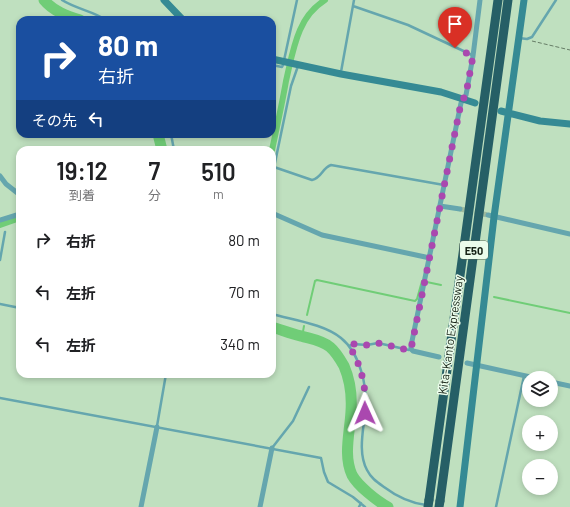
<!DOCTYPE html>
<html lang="ja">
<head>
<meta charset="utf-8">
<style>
  :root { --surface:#fff; --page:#f6f6f6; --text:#202124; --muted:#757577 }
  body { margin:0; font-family:Barlow,"Noto Sans JP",sans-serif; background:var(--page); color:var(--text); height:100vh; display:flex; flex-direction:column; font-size:15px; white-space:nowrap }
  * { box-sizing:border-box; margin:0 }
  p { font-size:13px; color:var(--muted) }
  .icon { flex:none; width:22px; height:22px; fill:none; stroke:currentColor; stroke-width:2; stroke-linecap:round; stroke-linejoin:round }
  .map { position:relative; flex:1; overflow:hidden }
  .details { position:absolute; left:16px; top:146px; width:260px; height:232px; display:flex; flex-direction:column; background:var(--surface); border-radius:12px; box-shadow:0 2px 6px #0003 }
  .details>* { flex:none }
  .guide { position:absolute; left:16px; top:16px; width:260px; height:122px; border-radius:12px; box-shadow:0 2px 6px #0003; background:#1a4fa0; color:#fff; overflow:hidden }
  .fabs { position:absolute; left:522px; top:371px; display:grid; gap:8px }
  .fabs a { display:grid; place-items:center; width:36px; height:36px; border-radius:50%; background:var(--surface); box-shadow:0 2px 6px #0003; font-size:20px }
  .pin { position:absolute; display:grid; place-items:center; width:34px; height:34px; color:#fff; margin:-41px -17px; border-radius:50% 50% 50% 0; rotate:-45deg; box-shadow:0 0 4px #0007 }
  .pin .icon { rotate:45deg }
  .me { position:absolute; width:44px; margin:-22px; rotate:359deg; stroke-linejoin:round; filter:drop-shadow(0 0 3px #0008) }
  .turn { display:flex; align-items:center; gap:14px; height:84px; padding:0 16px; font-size:18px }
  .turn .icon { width:52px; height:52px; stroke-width:2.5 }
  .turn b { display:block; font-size:28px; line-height:34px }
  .then { display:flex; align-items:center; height:38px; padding:0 16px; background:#0003; gap:8px; font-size:15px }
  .eta { display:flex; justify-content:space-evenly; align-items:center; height:68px; text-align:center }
  .eta b { font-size:24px; font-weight:600; line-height:28px }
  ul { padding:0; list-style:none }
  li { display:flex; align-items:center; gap:12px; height:52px; padding:0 16px }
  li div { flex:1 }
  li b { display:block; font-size:15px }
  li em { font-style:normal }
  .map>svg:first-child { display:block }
</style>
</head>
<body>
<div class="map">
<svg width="570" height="507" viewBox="0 0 570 507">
  <rect width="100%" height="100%" fill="#bfe0bf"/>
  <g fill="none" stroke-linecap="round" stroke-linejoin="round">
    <path stroke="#70cd77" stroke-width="2" d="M494,297l76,16
      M307,315l8,-34 2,-1 98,21 2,-2 5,-18 19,4
      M302,337l2,-11"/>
    <path stroke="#70cd77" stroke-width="6" d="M272,150c5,-23 10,-46 14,-69 4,-17 7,-35 14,-51 5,-12 14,-23 25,-30
      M0,225l20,-7"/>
    <path stroke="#70cd77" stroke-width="11" d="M44,0c9,11 23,16 36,20
      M158,134l4,16
      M272,327c10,3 19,7 29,9 10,3 20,4 29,11 6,5 10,12 14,19 6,14 8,30 7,45 -1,21 -8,44 1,64 6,11 25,26 36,32"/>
    <path stroke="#9dba9d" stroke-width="5" stroke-dasharray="5 2.5" stroke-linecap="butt" d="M460,209l28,6"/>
    <path stroke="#667d66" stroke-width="1" stroke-dasharray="4 2" stroke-linecap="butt" d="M532,41l38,9"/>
    <path stroke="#65a6ae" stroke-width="2.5" d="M62,0c14,9 31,11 44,20
      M353,6l55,19 64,30
      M519,38l8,1 5,-2 24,-37
      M272,65l10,2 1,-2 14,-65
      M341,72l13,-72
      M171,134l3,16
      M274,167l38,13c10,-2 10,-12 19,-15l113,20
      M272,177l19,-91 7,-20
      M0,260l5,-28
      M0,304l20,4
      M272,314c21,6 52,10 69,24 20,16 27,51 24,75 -2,19 -7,40 2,57 4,8 10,12 17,17 12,9 26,16 42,18
      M349,346l4,-2 14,1 11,-2 31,7 2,-1
      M0,398l321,60 3,14 4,10 25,15 12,10
      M157,426l9,-52
      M272,448l21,-27 16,-34
      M359,507l2,-4
      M496,507l28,-131"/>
    <path stroke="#65a6ae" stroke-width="5" d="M0,176l6,8 14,11
      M440,206l20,3
      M272,213l50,22 108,23
      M488,215l82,19
      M0,220l20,-6
      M439,357l-26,-6 -2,-2v-3l50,-243 5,-8 7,-39 7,-56
      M467,363l68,15
      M551,382l19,4
      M141,507l16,-80
      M260,507l12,-59"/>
    <path stroke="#358a94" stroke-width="7" d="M164,0l19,20
      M272,59l69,15 100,18 34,11
      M501,111l39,10 30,3
      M460,507l34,-290 30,-217"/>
    <path stroke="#265f66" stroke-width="9" d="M429,500l69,-500
      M440,501l68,-501"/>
    <path stroke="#265f66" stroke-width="9" d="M428,507l1,-7
      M439,507l1,-6"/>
  </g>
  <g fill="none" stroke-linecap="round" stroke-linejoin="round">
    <path stroke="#aa48af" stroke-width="7" stroke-dasharray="0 12.6" d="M365,413c2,-22 -3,-48 -16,-67l4,-2 14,1 11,-2 30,7 3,-1 50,-246 5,-9 7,-38 -18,-8"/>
  </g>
  <g text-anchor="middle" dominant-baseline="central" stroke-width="3" stroke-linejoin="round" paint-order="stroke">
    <rect fill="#ebfceb" stroke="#556355" stroke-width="1" x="460" y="241" width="28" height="18" rx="3"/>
    <g font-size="11" font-weight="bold" fill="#152115">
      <text x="474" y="250">E50</text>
    </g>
    <g font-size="12" fill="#152115" stroke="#ebfceb">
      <text transform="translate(450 335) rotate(-82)">Kita-Kanto Expressway</text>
    </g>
  </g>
</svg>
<div class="fabs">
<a><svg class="icon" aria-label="layers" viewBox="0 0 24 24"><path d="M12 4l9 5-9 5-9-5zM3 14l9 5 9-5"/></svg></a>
<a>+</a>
<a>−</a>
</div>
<div class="pin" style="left:455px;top:48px;background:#d93025"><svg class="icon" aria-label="arrive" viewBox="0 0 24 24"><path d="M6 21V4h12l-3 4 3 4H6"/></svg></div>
<svg class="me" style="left:365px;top:413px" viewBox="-20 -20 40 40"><path d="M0-17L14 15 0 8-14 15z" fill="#aa48af" stroke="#fff" stroke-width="4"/></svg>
<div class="guide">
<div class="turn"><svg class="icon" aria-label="right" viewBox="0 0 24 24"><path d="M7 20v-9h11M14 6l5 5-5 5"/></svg><div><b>80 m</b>右折</div></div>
<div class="then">その先<svg class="icon" aria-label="left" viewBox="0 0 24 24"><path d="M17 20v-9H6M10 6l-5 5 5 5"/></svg></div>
</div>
<section class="details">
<div class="eta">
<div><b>19:12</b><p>到着</p></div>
<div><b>7</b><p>分</p></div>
<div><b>510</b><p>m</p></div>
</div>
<ul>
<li><svg class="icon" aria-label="right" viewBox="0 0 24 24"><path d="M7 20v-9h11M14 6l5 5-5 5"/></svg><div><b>右折</b></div><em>80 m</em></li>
<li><svg class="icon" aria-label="left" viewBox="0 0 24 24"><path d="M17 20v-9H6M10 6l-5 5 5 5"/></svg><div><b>左折</b></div><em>70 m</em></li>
<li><svg class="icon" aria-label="left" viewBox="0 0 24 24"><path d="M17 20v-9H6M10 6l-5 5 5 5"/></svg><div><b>左折</b></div><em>340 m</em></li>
</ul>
</section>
</div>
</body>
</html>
